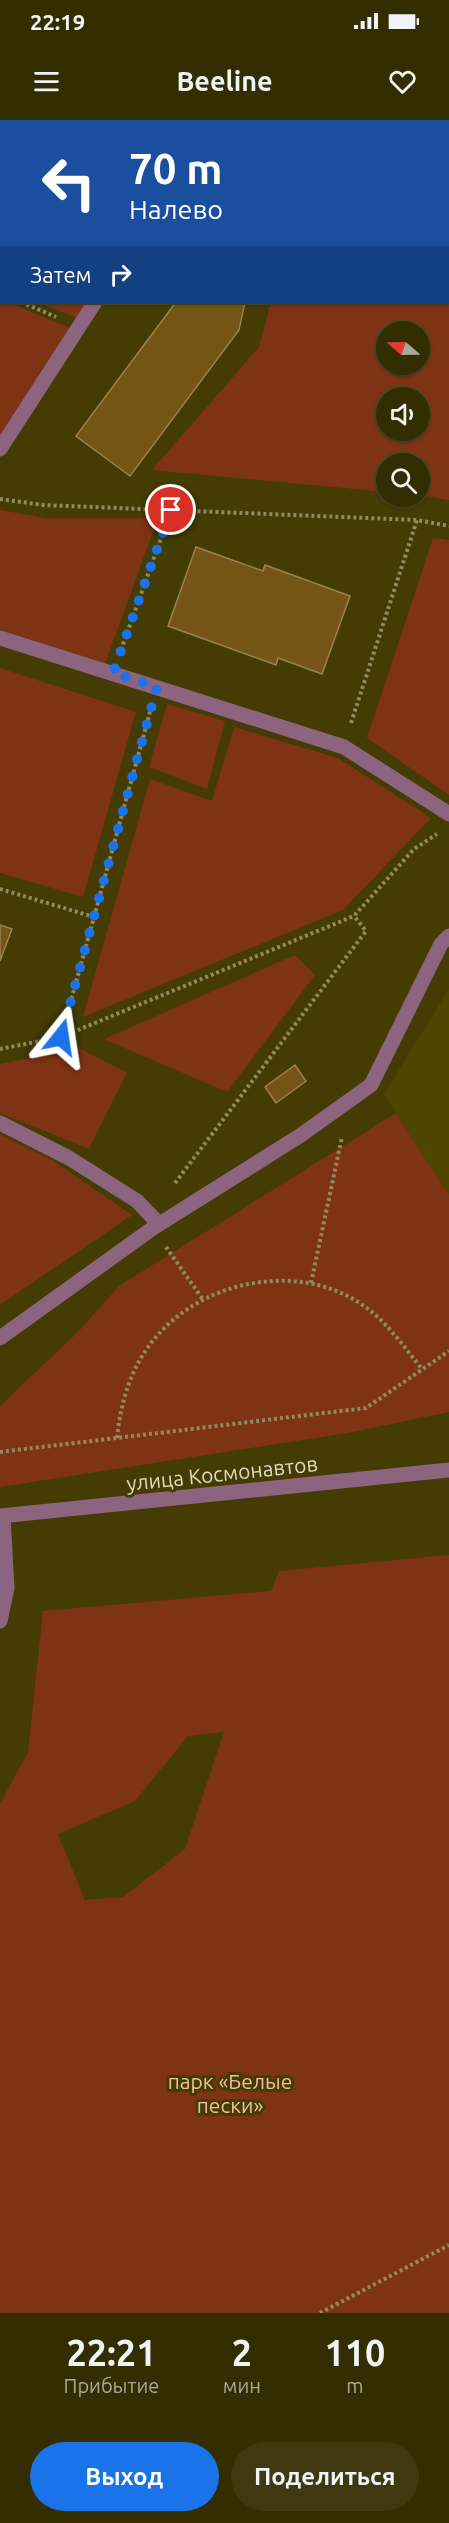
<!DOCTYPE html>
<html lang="ru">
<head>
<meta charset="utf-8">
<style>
  :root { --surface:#332d02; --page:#3e3911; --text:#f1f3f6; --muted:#a9a899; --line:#4e4924; --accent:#1a73e8 }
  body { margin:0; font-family:Ubuntu,sans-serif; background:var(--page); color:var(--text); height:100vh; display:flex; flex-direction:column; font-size:22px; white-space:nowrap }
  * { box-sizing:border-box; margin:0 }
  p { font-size:20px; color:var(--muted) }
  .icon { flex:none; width:33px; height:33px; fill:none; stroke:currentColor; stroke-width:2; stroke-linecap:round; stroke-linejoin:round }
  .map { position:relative; height:2193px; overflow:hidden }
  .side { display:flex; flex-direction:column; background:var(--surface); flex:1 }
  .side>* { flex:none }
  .hud { position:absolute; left:0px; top:0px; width:450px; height:183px; box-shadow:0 2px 4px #0004,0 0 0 2px var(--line); background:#1a4fa0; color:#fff; overflow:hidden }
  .needle { width:39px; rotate:290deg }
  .controls { position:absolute; left:376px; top:201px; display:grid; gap:12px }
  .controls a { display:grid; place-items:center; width:54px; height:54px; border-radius:50%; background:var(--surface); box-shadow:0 2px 4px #0004,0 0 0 2px var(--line); font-size:30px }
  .pin { position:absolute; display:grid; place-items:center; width:51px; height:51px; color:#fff; margin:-26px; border:3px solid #fff; border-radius:50%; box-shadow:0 2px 6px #0007 }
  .me { position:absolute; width:66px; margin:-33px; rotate:15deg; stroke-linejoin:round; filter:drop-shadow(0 0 4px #0008) }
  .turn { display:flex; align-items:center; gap:21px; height:126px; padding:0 30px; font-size:27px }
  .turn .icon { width:78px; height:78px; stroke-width:2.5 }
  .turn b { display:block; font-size:42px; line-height:51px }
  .then { display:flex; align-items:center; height:57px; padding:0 30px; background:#0003; gap:12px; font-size:22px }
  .eta { display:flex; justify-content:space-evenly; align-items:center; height:102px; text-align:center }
  .eta b { font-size:36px; font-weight:700; line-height:42px }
  .primary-button { display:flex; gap:12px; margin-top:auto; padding:12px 30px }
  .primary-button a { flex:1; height:69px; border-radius:36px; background:var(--accent); color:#fff; font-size:24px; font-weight:700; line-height:69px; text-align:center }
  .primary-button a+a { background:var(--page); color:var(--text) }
  .status { display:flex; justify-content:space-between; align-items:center; height:42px; padding:0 30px; background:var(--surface); direction:ltr }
  .status svg { height:16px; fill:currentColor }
  header { display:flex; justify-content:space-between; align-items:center; height:78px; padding:0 30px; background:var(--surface); font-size:27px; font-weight:700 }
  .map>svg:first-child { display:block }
</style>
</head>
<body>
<div class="status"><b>22:19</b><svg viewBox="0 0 49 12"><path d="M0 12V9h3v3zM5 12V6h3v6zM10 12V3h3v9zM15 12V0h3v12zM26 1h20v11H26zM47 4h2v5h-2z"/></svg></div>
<header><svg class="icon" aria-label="menu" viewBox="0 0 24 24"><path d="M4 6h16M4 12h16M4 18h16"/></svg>Beeline<svg class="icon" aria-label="heart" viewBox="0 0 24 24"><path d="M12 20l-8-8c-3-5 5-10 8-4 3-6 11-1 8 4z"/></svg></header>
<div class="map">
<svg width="449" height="2193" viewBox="0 0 449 2193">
  <rect width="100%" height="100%" fill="#443c03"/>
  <path fill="#4e4500" d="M449,869v206l-65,-101z"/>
  <path fill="#7f3315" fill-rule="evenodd" d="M0,0l129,1 -127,1 -1,134z
    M449,37v343l-29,-5v-31h-33v28l-235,-22 107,-123 12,-45h177zM387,212h33v32h-33zM387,278h33v32h-33z
    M0,179l73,30 -73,112z
    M38,182h52l-11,17z
    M0,390l46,8h112l-53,146 -105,-34z
    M433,418l16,2v255l-82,-57z
    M0,548l136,44 -53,185 -83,-24z
    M167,584l58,17 -18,68 -58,-22z
    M234,607l104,31 93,60 -88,92 -260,107 67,-238 62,22z
    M295,835l20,20 -88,117 -123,-53z
    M79,928l48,25 -38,76 -89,-36v-49z
    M396,993l53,82v217l-101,21 -348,54v-81l79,-75 40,-45z
    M0,1014l52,26 80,55 -132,90z
    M449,1435v758h-449v-509l28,-52 15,-141 228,-20 8,-20zM224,1612l-39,117 -62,48 -38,3 -27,-66 77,-33 53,-65z"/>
  <path fill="#745516" stroke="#9c8152" stroke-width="1.5" d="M199,0h67v2h-67z
    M176,182h69l-6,28 -109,146 -54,-40z
    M196,427l67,24 2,-6 85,31 -28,78 -44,-16 -2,7 -108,-39z
    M0,805l12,4 -12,32z
    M295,945l11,16 -30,22 -11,-16z"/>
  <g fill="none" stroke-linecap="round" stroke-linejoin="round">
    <path stroke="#908b60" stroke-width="4" stroke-dasharray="3 3" stroke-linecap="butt" d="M446,0l1,2
      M0,147l2,-1
      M0,173h2
      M21,182l35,15
      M0,379l43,6 374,15 32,6
      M121,530l50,-140
      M351,603l66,-203
      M0,769l94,28 -33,120 -61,12
      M94,797l56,-205
      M61,917l293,-121 60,-67 23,-15
      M175,1063l191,-252 -12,-15
      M166,1127l38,54
      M311,1163l31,-146
      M117,1318c4,-37 14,-72 39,-101 49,-58 145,-76 208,-31 23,16 40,41 58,63
      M0,1332l366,-44 83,-57
      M320,2193l129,-68"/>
    <path stroke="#8d647f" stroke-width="15" d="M138,0v2
      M0,329l95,-147
      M0,518l344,109 105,67
      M0,1003l69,35 68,43 22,23
      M0,1218l153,-110 148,-93 70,-50 70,-141 8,-8
      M0,1396l449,-46
      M0,1501l7,-33 -4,-72"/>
  </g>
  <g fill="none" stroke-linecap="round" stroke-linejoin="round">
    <path stroke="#1a73e8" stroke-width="10" stroke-dasharray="0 18" d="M61,917l96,-350 -44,-14 58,-163"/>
  </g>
  <g text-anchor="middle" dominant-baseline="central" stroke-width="6" stroke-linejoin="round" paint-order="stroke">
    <g font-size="21" fill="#dedbc0" stroke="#443c03">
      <text transform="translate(222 1353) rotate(-6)">улица Космонавтов</text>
    </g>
    <g font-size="21" fill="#f4bda9" stroke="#443c03">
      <text x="230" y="1961">парк «Белые<tspan x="230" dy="24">пески»</tspan></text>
    </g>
  </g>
</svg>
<div class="controls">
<a><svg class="needle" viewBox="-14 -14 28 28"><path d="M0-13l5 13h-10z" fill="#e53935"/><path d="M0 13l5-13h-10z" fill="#a9a899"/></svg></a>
<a><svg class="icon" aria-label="sound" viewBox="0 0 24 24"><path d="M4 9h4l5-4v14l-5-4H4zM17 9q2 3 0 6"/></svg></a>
<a><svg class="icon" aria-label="search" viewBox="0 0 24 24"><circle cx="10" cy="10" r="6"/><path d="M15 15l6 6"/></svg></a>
</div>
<div class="pin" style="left:171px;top:390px;background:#d93025"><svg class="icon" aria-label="arrive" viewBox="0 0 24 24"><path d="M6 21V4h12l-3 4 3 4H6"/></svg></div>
<svg class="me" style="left:61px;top:917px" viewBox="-20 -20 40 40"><path d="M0-17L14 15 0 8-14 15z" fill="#1a73e8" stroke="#fff" stroke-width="4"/></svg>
<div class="hud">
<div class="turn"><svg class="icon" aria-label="left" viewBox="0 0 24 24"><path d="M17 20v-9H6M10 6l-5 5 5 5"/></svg><div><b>70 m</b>Налево</div></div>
<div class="then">Затем<svg class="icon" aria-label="right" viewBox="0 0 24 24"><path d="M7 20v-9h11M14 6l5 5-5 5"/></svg></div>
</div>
</div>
<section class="side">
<div class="eta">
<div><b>22:21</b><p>Прибытие</p></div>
<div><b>2</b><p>мин</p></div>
<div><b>110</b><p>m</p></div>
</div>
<div class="primary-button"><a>Выход</a><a>Поделиться</a></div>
</section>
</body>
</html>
